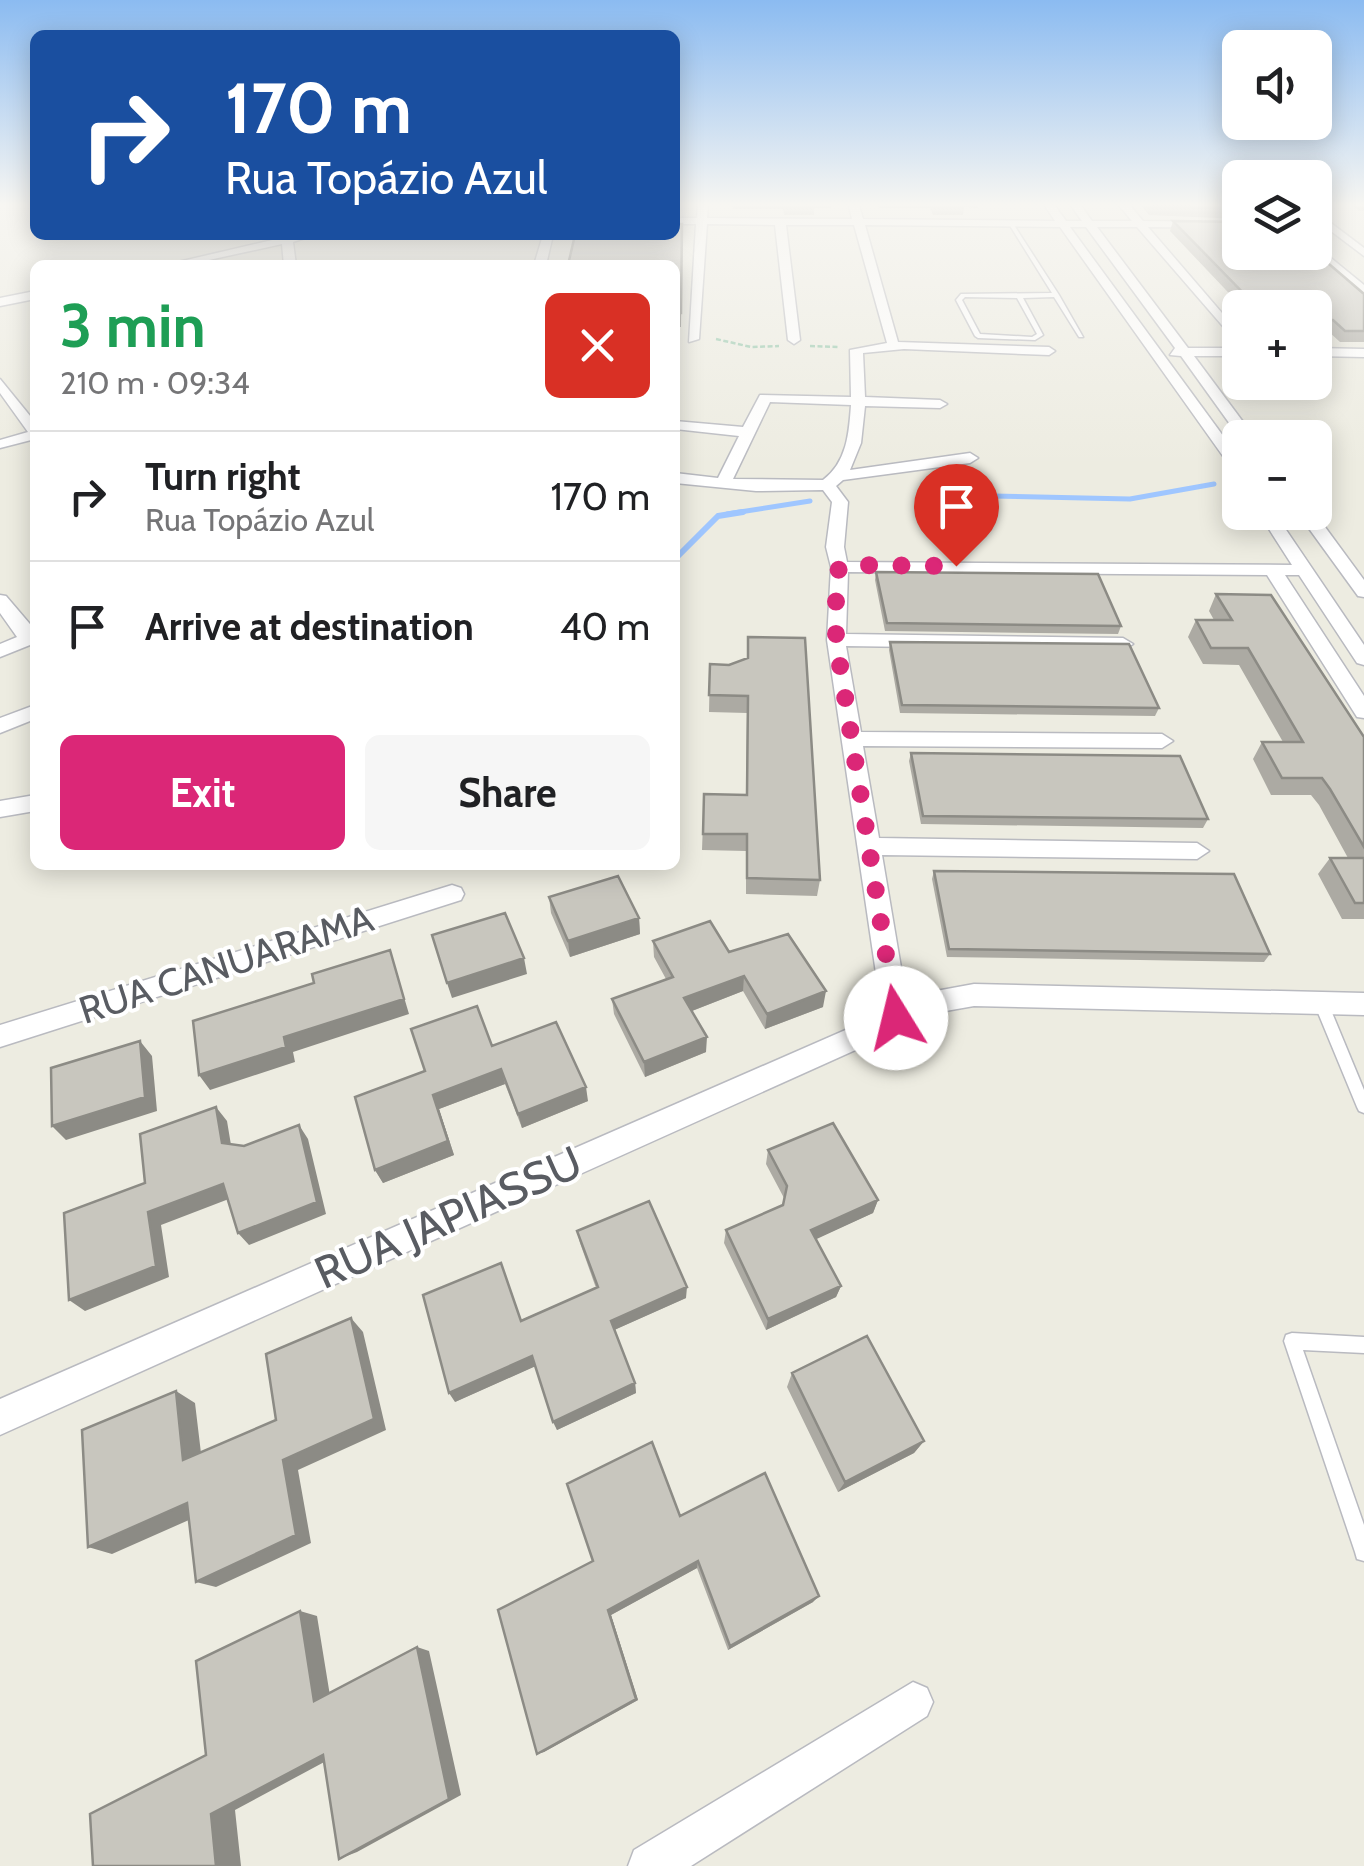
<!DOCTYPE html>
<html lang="en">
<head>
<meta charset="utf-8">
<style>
  :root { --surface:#fff; --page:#f6f6f6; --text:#202124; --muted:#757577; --line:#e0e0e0; --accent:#db2777 }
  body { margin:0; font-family:Cabin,sans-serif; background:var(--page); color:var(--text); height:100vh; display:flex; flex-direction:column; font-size:38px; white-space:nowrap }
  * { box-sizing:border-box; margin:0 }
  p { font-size:32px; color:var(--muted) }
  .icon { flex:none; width:55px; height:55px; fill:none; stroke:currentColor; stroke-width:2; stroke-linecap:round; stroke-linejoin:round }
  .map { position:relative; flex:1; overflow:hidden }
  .sheet { position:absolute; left:30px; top:260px; width:650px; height:610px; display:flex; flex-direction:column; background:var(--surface); border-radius:15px; box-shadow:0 5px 25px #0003 }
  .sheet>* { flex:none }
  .banner { position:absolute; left:30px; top:30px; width:650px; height:210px; border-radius:15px; box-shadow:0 5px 25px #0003; background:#1a4fa0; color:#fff; overflow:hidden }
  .controls { position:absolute; left:1222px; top:30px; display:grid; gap:20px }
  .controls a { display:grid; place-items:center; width:110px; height:110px; border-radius:15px; background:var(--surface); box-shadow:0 5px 25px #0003; font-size:50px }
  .pin { position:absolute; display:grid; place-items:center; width:85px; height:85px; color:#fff; margin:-102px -42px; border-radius:50% 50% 50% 0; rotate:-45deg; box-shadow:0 0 10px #0007 }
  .pin .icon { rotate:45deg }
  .me { position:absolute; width:110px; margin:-55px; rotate:351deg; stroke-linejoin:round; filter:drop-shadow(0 0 8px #0008) }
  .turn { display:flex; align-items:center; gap:35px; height:210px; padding:0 30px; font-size:45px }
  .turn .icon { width:130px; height:130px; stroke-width:2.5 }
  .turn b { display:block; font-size:70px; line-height:85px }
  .round { display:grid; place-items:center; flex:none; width:105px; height:105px; border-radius:15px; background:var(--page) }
  .head { display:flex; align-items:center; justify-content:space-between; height:170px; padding:0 30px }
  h1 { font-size:60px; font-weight:700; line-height:75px; color:#1e9e55 }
  .primary-button { display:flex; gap:20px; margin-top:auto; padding:20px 30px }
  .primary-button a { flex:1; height:115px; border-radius:15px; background:var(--accent); color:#fff; font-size:40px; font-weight:700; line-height:115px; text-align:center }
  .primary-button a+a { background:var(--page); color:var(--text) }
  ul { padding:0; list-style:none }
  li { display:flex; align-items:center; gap:30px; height:130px; padding:0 30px; border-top:2px solid var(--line) }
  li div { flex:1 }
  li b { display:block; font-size:38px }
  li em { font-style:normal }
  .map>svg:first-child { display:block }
</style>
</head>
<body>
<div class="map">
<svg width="1364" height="1866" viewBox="0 0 1364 1866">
  <rect width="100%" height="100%" fill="#edece1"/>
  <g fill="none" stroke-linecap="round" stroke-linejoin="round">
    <path stroke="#9fc6ff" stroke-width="5" d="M942,495l188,4 84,-15
      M727,514l83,-13"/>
    <path stroke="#9fc6ff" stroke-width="6" d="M675,559l43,-43 25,-4"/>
    <defs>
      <path id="lane" d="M1012,222l47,73 24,42h-4l-25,-40 -31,1 20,37 -8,5 -57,-2 -3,-2 -19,-36 5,-6 91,-1 -43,-69zM965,297l52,1 20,36 -5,3 -52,-3 -18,-34z
        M1321,998l5,1 2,4 36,87v23l-5,-2 -2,-4 -43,-104 2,-4z
        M1292,1333l72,4v16l-61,-3 61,175v36l-7,-2 -2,-7 -71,-211 2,-6z"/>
      <path id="street" d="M698,203h10l-1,15 145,1 -4,-16h10l5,16 192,2 -12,-18h10l13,18h16l-13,-18h10l13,18h40l-15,-18h11l15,18 97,1v6l-92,-1 92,107v12l-103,-119h-40l91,121h52v8h-46l61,82h-15l-59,-82 -11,-1 5,-7 -89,-121h-16l170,232v16l-5,-2 -175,-246 -195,-2 33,117 151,5 6,4 -6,4 -145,-6 -41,4 2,44 75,3 7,4 -7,4 -75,-2 -4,37 -11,27 120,-17 8,5 -8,5 -127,17 -7,6 12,16 -4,45 3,15 445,3 -34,-53h16l90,133v20l-7,-2 -58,-88h-14l79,121v22l-7,-1 -90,-142 -419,-3 -2,62 277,4 10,6 -10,6 -277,-4 15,86 301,2 11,7 -11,7 -299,-2 16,92 318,5 12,8 -12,8 -315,-4 25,148 29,-12 38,-7 390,9v22l-390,-9 -34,6 -940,423v-36l882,-385 -55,-374 4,-73 -5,-20 6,-45 -9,-12 -67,1 -81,-8v-10l43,5 21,-42 -64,-7v-8l68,6 17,-32 91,2 -1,-47 37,-7 -33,-118h-68l14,115 -6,4 -6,-4 -13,-115 -68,-1 -8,115 -10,3 7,-118h-21v-6h22zM770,402l81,3c-2,28 -4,57 -28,75l-90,-1z
        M1315,211l49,37v8l-49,-37z
        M294,235h20l-21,7 3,23h-12l-2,-21 -96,21h-21z
        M543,235h10l-7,30h-12z
        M1315,245l49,40v10l-50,-43z
        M35,291v8l-35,7v-8z
        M1315,348l49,1v8l-49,-1z
        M0,379l35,43v17l-35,9v-8l28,-8 -28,-39z
        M1297,512h17l50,68v17l-6,-1z
        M0,595l6,1 29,34v13l-35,14v-13l17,-7 -17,-24z
        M35,705v14l-35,14v-15z
        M35,795v16l-35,6v-16z
        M452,885l9,3 3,6 -3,6 -461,147v-22z
        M913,1682l14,6 6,14 -6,14 -236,150h-63l6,-16z"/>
    </defs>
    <use href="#lane" stroke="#b9bac0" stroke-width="3"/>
    <use href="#street" stroke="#b9bac0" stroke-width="3"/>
    <path stroke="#95c7ab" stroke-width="2.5" stroke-dasharray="5 2.5" stroke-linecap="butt" d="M716,339l35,8 28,-1
      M810,346l28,1"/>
    <use href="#lane" fill="#fff" fill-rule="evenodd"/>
    <use href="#street" fill="#fff" fill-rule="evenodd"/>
  </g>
  <path fill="#acaaa3" d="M732,203h99v5h-17v7h-30l-1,-6h-50z
    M878,203h100v5l-14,-1 -1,8h-30l-3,-7h-51z
    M1139,203h101v16l-91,-4z
    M1349,203h15v8h-5z
    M1173,221l191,73v48h-24l-12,-11h-13v-23h-72l-73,-77z
    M876,572l245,54 -3,8 -233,-3 -10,-51z
    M1216,594l148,143v182h-22l-24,-45 12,-16h18l-29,-53 -8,-10h-40l-18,-36 9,-17h21l-44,-77 -36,-1 -15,-27 8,-17h18l-5,-9z
    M748,637l72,243 -3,16 -71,-2v-43l-44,-1 2,-56 42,1 1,-82 -38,-1 1,-48 19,1 18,-7z
    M890,642l269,66 -4,8 -255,-3 -11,-63z
    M911,753l297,66 -5,9 -282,-4 -12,-63z
    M934,871l336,83 -6,8 -317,-5 -15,-78z
    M549,897l90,21 1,16 -70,23 -19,-44z
    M653,941l76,11 94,55 -58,22 -22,-38 -51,20 14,41 -61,25 -31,-63 -2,-15 54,-20 -12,-22z
    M492,1046l96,55 -66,27 -17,-44 -66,25 15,46 -71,28 -8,-13z
    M768,1150l110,50 -5,13 -58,26 26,47 -5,11 -70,33 -42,-87 2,-13 57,-25 1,-7 -18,-34z
    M577,1231l109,67 -72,32 21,53 1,10 -79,37 -22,-64 -80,36 66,-82 75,-32 -16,-45z
    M792,1373l132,68 -10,12 -76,39 -51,-105z
    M680,1516l133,86 -85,48 -31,-82 -86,47 27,85 -94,52 -7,2 -39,-144z"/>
  <path fill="#8c8b85" d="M682,237l-1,90h-6v-14z
    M639,918l1,16 -70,23 -2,-16z
    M390,950l19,64 -116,38 2,10 -85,28 -11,-15 85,-38z
    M524,958l3,16 -75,24 -5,-15z
    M744,976l-1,15 -59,23v-16z
    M826,991l-3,16 -58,22 2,-15z
    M707,1037l-1,15 -61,25 -1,-15z
    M140,1041l12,15 5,55 -91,29 -14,-14z
    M501,1069l4,15 -66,25 15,46 -71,28 -8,-13 58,-75z
    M586,1087l2,14 -66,27 -4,-14z
    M216,1107l11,14 6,36 -11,-14z
    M299,1125l9,14 18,75 -77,31 -11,-12z
    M223,1184l11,13 -73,28 8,52 -84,34 -16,-11 79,-88z
    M878,1200l-5,13 -65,30 3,-13z
    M841,1286l-5,11 -70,33 2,-11z
    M687,1287l-1,11 -74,33 -1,-10z
    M351,1318l12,14 23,98 -88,40 13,73 -95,44 -20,-5 87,-122z
    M532,1356l4,10 -81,36 -6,-9z
    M635,1383l1,10 -79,37 -4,-8z
    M176,1391l19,12 8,67 -20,-10z
    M924,1441l-10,12 -76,39 7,-10z
    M187,1503l20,9 -95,42 -24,-7z
    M698,1561l-1,7 -86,47 27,85 -94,52 -7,2 71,-144z
    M819,1596l-6,6 -85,48 2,-4z
    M300,1611l17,5 14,86 -17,-1z
    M417,1647l12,4 32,144 -104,57 -18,7z
    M341,1753l-106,57 6,56h-25l-5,-52 112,-59z"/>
  <path fill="#c8c6be" stroke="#8c8b85" stroke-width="2.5" d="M1150,203h90v6l-88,-4z
    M1173,221l67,1v30h75l49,42v37h-19l-12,-11h-18v-12h-57z
    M675,224h7l-1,89h-6v-48h-107l7,-30h100z
    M876,572l222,2 23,52 -234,-3z
    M1216,594l55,1 93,142v110l-34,-58 -8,-11h-40l-20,-36h41l-55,-94h-37l-15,-28h36z
    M748,637l57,1 15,242 -73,-2v-44h-44l1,-40 43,1 1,-99 -39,-1 1,-31 19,1 19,-7z
    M890,642l239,2 30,64 -257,-3z
    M911,753l269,3 28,63 -285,-3z
    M1330,858h34v45h-9z
    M934,871l300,3 36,80 -321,-5z
    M618,876l21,42 -71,23 -19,-44z
    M505,913l19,45 -77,25 -15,-48z
    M710,921l19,31 59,-18 38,57 -59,23 -23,-38 -60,22 23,39 -63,25 -32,-63 61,-22 -20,-36z
    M390,950l14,49 -120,38 2,10 -87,28 -6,-54 121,-38 -2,-9z
    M477,1006l15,40 64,-24 30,65 -68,27 -17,-45 -68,26 15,46 -73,29 -20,-73 70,-26 -14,-42z
    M140,1041l5,56 -93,29 -1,-58z
    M216,1107l6,36 22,3 55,-21 18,77 -79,31 -15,-49 -75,28 8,54 -87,34 -5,-87 81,-30 -5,-49z
    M833,1123l45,77 -67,30 30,56 -73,33 -42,-89 57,-25 4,-19 -19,-36z
    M649,1201l38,86 -76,34 24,62 -82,39 -21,-66 -83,37 -26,-98 78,-32 20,58 77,-34 -21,-56z
    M351,1318l23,101 -91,41 13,75 -100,47 -9,-79 -99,44 -6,-117 94,-39 7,69 93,-40 -10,-66z
    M867,1336l57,105 -79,41 -53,-109z
    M652,1442l28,74 85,-43 54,123 -89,50 -32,-85 -90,49 28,89 -99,55 -39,-144 95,-49 -26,-77z
    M300,1611l14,90 103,-54 32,152 -110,60 -16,-104 -112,59 5,52h-123l-3,-52 116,-59 -10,-94z"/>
  <linearGradient id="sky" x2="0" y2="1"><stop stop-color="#8bbbf1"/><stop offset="0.44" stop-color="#f7f6f2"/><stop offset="1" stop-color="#f7f6f2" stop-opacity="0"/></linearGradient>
  <rect width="1364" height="465" fill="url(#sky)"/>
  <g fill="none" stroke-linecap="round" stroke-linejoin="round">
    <path stroke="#db2777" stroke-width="18" stroke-dasharray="0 32.4" d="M896,1018l-60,-378v-65l4,-8 8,-2 108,1"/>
  </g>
  <g text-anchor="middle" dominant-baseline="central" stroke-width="8" stroke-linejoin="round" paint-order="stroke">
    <g font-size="38" fill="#595c62" stroke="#fff">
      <text transform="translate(226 964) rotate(-18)">RUA CANUARAMA</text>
    </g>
    <g font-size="45" fill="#595c62" stroke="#fff">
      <text transform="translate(448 1217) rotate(-24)">RUA JAPIASSU</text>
    </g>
  </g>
</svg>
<div class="controls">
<a><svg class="icon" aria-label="sound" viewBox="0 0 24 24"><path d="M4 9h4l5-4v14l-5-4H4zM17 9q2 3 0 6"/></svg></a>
<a><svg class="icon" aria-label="layers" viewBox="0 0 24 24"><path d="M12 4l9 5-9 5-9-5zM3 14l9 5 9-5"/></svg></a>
<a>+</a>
<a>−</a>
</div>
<div class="pin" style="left:956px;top:566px;background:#d93025"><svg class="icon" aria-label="arrive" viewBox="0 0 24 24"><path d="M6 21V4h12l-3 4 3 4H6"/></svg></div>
<svg class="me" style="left:896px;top:1018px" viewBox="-20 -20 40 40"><circle r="19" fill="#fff"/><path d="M0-13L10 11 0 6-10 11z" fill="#db2777"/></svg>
<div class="banner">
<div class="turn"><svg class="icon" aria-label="right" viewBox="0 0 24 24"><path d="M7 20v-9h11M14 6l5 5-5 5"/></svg><div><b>170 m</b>Rua Topázio Azul</div></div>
</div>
<section class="sheet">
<div class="head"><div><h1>3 min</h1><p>210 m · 09:34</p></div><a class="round" style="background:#d93025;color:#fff"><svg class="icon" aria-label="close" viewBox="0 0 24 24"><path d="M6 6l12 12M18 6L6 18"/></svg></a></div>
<ul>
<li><svg class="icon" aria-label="right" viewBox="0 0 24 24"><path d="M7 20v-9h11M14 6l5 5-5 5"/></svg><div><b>Turn right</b><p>Rua Topázio Azul</p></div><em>170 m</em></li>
<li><svg class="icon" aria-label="arrive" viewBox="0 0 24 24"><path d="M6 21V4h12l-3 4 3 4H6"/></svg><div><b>Arrive at destination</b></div><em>40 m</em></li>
</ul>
<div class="primary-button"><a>Exit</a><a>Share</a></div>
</section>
</div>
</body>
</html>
